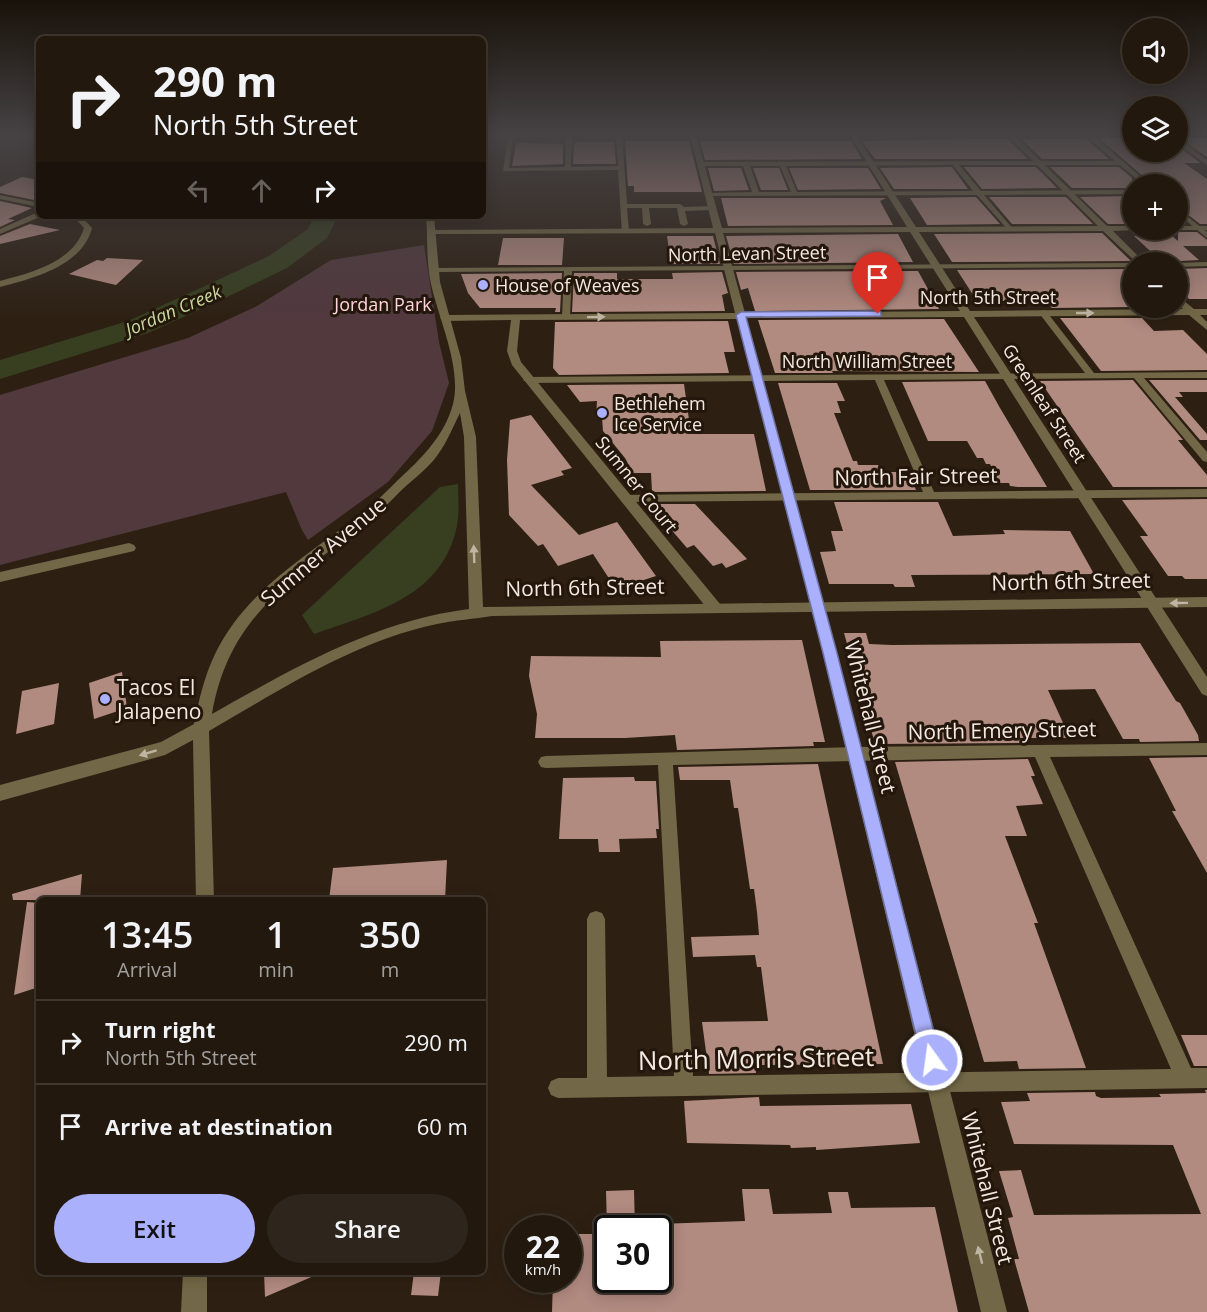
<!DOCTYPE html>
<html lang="en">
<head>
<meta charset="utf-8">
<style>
  :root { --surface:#22180e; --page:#2e251c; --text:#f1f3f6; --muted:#a2a09e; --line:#3f372e; --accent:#aab0fb }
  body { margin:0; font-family:"Open Sans",sans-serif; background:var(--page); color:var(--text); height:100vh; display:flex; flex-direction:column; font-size:22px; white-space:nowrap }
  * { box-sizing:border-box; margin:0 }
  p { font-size:20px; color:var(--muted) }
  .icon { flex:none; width:33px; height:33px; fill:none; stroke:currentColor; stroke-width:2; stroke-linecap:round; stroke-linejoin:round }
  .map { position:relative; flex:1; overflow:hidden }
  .drawer { position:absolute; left:36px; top:897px; width:450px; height:378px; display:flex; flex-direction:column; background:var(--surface); border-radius:9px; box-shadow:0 3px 15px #0003,0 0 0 2px var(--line) }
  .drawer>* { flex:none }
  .top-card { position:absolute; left:36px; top:36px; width:450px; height:183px; border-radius:9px; box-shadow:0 3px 15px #0003,0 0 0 2px var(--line); background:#22180e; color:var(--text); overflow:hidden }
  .tools { position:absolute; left:1122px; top:18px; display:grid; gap:12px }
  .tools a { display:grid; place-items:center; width:66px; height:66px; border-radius:50%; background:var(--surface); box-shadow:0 3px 15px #0003,0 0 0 2px var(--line); font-size:30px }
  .speed { position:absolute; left:504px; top:1215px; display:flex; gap:12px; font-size:30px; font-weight:700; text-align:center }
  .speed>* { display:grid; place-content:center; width:78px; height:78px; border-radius:50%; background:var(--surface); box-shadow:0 3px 15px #0003,0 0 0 2px var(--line); line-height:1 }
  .speed small { font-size:15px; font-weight:400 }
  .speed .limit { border:3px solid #111; border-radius:9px; background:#fff; color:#111 }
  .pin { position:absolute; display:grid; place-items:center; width:51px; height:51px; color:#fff; margin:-62px -26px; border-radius:50% 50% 50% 0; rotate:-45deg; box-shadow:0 0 6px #0007 }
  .pin .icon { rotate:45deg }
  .me { position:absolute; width:66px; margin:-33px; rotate:346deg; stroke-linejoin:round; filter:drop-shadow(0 0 4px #0008) }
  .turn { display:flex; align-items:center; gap:21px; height:126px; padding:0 18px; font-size:27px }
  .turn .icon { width:78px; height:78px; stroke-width:2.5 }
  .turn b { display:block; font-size:42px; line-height:51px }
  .lanes { display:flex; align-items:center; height:57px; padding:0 18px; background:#0003; justify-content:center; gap:30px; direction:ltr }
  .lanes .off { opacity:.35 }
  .eta { display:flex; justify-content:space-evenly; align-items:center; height:102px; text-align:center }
  .eta b { font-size:36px; font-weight:600; line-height:42px }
  .action { display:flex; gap:12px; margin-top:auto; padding:12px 18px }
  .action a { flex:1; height:69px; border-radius:36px; background:var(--accent); color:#111; font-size:24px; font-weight:600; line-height:69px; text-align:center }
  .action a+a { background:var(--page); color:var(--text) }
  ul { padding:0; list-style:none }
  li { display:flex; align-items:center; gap:18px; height:84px; padding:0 18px; border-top:2px solid var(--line) }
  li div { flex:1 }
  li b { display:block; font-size:22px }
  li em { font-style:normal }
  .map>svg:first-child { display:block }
</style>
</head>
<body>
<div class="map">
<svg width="1207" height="1312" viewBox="0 0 1207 1312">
  <rect width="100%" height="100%" fill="#2d2013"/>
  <path fill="#51393e" d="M424,245l15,97 10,41 -17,48 -44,51 -80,58 -6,-10 -16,-38 -286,73v-170l188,-57 69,-32 74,-46z"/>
  <path fill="#373f20" d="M458,484c0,14 2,32 -2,46 -16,68 -85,84 -142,104l-12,-19 138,-128z"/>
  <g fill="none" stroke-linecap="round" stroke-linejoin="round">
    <path fill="#373f20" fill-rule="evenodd" d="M314,216h24l-11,22 -40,30 -62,30 -77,35 -148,46v-19l128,-39 77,-35 64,-30 39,-27z"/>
  </g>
  <path fill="#b18a80" d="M1099,138h33v14h46v-6l22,17h-16l23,16v45h-7l-22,-17v-23h-26z
    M1180,138h27v19z
    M977,139h31l20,20h-153l-13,-18z
    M1021,139h65l23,20h-67z
    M625,141h64l13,51h-68v-6h-6z
    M700,141h151l11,18 -157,1z
    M577,142h37l2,22h-43l1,-20z
    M516,143l47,1v20l-51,2z
    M952,167l16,22h-74l-14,-21z
    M964,167h72l21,21 -75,1z
    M1050,167h69l13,11v10h-60z
    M708,168h33l8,22 -35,1z
    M753,168h26l9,22h-27z
    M789,168h79l13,21 -83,1z
    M22,177l17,3v21l-39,-8v-6z
    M1132,196v28h-24l-28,-27z
    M976,197l24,27 -73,1 -17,-27z
    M989,197h77l27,27h-81z
    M721,198h165l-6,3 13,24 -165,1z
    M0,201l32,7 -24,11 7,1 -15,7z
    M30,224l30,6 -60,14v-8z
    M1178,232h19l10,8v6h-24l16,14 -37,2 -28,-26h38l6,5z
    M1102,233l29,28 -179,1 -18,-28z
    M898,234l15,28 -179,2 -8,-28z
    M667,236h46l7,28h-49z
    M503,238h61l-2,27h-64z
    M107,258l36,2 -27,25 -47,-11 28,-14 6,1z
    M1207,268v31h-18l-11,-11v-19z
    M1132,269v38l-80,1 -6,-7h-69l-20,-31z
    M918,271l21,38 -184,2 -7,-23 -7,2 -5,-18z
    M722,272l6,21 -6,2 3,16 -153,1 2,-39h43v6h56l-1,-6z
    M562,273l-2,39h-5l1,-4h-76l-12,-15 -7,-19z
    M1060,318h82l12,13 29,-1 24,24v16l-106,1z
    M944,319l35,53 -147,-1 1,2h-58l-17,-53z
    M728,321l7,31h-11l5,21 -170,2 -6,-7 2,-46z
    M1133,380l50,60h-5l29,35v12h-94l-73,-106z
    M1149,380h58v12h-28l4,5h-8l32,37v6h-7z
    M985,381l15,27 47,79h-29l-8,-1 -1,-3h-10l-9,-19h-4l-3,-6h-6l-10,-17h-39l-26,-59z
    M778,383h59l8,18h-8l4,12h-7l19,48h4l1,4h20l3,7h27l8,18h-106z
    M684,384l7,50h63l12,57 -114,1 -1,-19h-18l-8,-15 -22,-27 -1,-13 -6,-1 1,-16 -17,1 -13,-17z
    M531,415l41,53 -11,3 3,4 -33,10 48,50 38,-13 39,54 -40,13 -23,-35 -35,12 -15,-22 -5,2 -29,-31 -2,-55 3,-40z
    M1207,499v80h-22l-3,-3h-14l-28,-40h8l-26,-36z
    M834,502h104l15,34 52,-2 -2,-4 67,1 24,43 -183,1 4,12h-20l-2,-3h-64l-9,-32 16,-1 -5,-20h12z
    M653,504h42l52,55 -21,9 -4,-5 -9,3 -19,-21 -7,3 -24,-28 -7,3 -3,-4z
    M844,633h22l3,11 23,1 248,-2 36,58 4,2 18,32 1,6 -59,1 -1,-3h-16l-28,-50 -47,1 22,48h-51l2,5 -146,1z
    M802,640l23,102h-12l1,4 -137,4 -2,-15 -50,3h-90l2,-24 -8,-38 2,-20 130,1 -1,-16z
    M122,672l5,36 -33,11 -5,-36z
    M59,683l-5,41 -38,10 6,-43z
    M1207,757v116l-35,-62h4l-27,-53z
    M1028,759l7,17h-4l12,28 -27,2 11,30h-22l33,87h-4l52,145 -67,1 -2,-8 -33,1 -89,-300z
    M818,764l65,300 -128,1 1,8 -47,1 -7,-52 66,-1 -7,-54h-4l-2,-12 -62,2 -2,-20 68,-2 -2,-23 -3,-23h-4l-12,-81h-4l-4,-28h-50l-2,-13z
    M634,777l1,4h21l3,48h-3l1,9 -38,1 1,13h-21l-1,-13h-39l4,-61z
    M447,860l-2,40h-116l4,-32z
    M82,874l-2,26h-67l-1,-6z
    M27,902l12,1v84l-25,8z
    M1181,1035h26v31h-13z
    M1205,1090h2v222h-178l-15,-53h5l-11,-41 5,-1 -14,-46 22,-1 13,45 167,-1 -28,-69 -159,-1 -13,-42 29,-1 -3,-8 68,-1 1,4 5,2 60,-1 -2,-3 47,-1z
    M759,1097l1,9 151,-2 9,39 -104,7v-3l-25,1 -1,-3 -103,-2 -3,-42z
    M742,1189h27l4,25 59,-1 -4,-21h20l3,16 84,-1 23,105h-406l1,-32h15v-46h36v46h54v-56l87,-3z
    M634,1190l1,38h-28l-1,-37z
    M264,1272h59l-58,25z
    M414,1272h27l-3,24 -27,-1z"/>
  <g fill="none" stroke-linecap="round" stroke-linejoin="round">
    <path fill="#726847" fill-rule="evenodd" d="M513,135l-4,33 56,-1 1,-32h6l-1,32 47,-1 -2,-31h6l5,69h53l4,3 28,-1 4,2 -4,2 -27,1 3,13 -4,2 -4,-2 -3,-16h-28l2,16 -4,2 -4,-2 -1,-16h-15l2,23 -7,2 -4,-63 -115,1 5,-35z
      M1085,135h7l57,49h-6l-23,-19h-161l22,26 151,-1v4l-148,1 29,34 -4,2 -32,-36 -268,1 -2,-3 45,-1 -9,-26h-42l-3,-2 3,-2 414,-1zM953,165l20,26 -176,1 -11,-26zM750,166h30l11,26h-32z
      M1178,209l29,23v6l-29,-24z
      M36,213l6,3 -42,18v-5z
      M1207,262v4l-29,1v-4z
      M1132,263v4l-560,4 -2,46 -4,3 -4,-3 2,-46 -130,1 -4,-2 4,-2z
      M1043,310l3,1 48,62 113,-1v6h-63l63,74v10l-4,-1 -69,-83 -250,2 50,112 273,-3v8l-582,5 -4,-1v-6l302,-3 -48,-112 -347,3 -5,-3 5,-3 557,-4 -46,-60z
      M1207,743v12l-157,2 141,311h16v20l-649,10 -7,-3 -3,-7 3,-7 7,-3h29v-159l3,-6 6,-2 6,2 3,6 2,158 67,-1 -16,-311 -112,3 -5,-1 -3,-5 3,-5 5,-1 309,-9zM1035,757l136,312 -478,7 -20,-311z"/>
    <path fill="#726847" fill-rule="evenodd" d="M690,135h6l26,93 185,-1 -57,-92h6l60,92 182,-1 -91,-91h7l93,91h25v4h3l-22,1 31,31h-8l-33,-31 -184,1 51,79 213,-2 -5,-5v-8l16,13h13v6h-7l7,7v8l-18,-15 -215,2 233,360v19l-5,-2 -238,-377 -218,1 91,335 170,659h-26l-158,-659 -86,-334 -217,1 -3,31 4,11 199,242 2,4 -2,4h-10l-198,-247 -5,-14 4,-31 -66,1 -5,-3 5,-3 290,-2 -20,-80 -284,1 -4,-2 4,-2 282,-2zM910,232l50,79 -215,2 -22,-80z
      M1178,139l29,21v5l-29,-21z
      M0,195l39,8v4l-39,-8z
      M73,216h8l11,12c-10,38 -58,50 -92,59v-6c30,-8 74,-19 84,-53z
      M1178,226h29v4h-32h3z
      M129,543l5,2 2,3 -2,3 -134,31v-10z"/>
    <path fill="#726847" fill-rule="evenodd" d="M483,135h125l-125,3z
      M426,216h8l6,66 21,76 4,33 11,46 7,170 724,-10v10l-715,9c-18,3 -37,4 -55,8 -82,17 -155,65 -228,107l5,169h-18l-3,-160 -28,15 -165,46v-16l161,-43 33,-18c5,-24 10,-47 21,-70 32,-66 95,-99 149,-143 12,-9 23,-20 34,-31 23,-21 47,-45 55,-76 9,-36 -14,-84 -22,-120 -5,-22 -3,-46 -5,-68zM460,413l4,24 5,172c-95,12 -175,59 -257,105 18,-105 87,-136 161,-197 12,-9 22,-21 33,-31 9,-8 19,-16 27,-25 12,-14 19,-32 27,-48z
      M183,1272h24v40h-26z"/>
  </g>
  <defs><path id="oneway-solid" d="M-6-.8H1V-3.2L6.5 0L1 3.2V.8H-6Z" transform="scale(1.5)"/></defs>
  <g fill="#bfb5a3">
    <use href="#oneway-solid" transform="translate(1085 313)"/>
    <use href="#oneway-solid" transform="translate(596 317) rotate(-1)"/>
    <use href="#oneway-solid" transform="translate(474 554) rotate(-92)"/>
    <use href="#oneway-solid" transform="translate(1179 603) rotate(179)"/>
    <use href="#oneway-solid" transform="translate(148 753) rotate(163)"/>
    <use href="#oneway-solid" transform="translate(980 1255) rotate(-104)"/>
  </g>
  <linearGradient id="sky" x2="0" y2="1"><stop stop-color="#19120a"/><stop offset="0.42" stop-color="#464244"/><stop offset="1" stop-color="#464244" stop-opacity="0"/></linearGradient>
  <rect width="1207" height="319" fill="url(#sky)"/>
  <path fill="#aab0fb" stroke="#6e72a3" stroke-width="1.5" d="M878,311l3,1v4l-135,1 91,336 104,407 -3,7 -6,3 -7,-3 -3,-7 -99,-407 -87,-338 5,-3z"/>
  <g fill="#aab0fb" stroke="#23160a" stroke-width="2">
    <circle cx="483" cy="285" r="6"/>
    <circle cx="602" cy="413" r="6"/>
    <circle cx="105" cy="699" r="6"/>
  </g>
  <g text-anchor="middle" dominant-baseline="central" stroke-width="6" stroke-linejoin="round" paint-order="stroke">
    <g font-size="18" fill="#f3e9e1" stroke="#23160a">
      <text transform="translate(747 253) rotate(-1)">North Levan Street</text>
      <text x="988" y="297">North 5th Street</text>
      <text x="867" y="361">North William Street</text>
      <text transform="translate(1045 403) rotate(57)">Greenleaf Street</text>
      <text transform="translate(637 484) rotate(51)">Sumner Court</text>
    </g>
    <g font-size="18" fill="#f3e9e1" stroke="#23160a" text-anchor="start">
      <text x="495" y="285">House of Weaves</text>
      <text x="614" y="403">Bethlehem<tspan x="614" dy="21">Ice Service</tspan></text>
    </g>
    <g font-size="18" fill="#fed3db" stroke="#23160a">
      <text x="383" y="304">Jordan Park</text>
    </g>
    <g font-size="18" font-style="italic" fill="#c9da9f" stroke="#23160a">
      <text transform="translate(173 310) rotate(-23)">Jordan Creek</text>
    </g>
    <g font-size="21" fill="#f3e9e1" stroke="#23160a">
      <text transform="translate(916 476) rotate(-1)">North Fair Street</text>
      <text transform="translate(323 551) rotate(-40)">Sumner Avenue</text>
      <text transform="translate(1071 581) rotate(-1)">North 6th Street</text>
      <text transform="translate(585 587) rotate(-1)">North 6th Street</text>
      <text transform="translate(871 717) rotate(76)">Whitehall Street</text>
      <text transform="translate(1002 730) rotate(-1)">North Emery Street</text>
      <text transform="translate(988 1188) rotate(76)">Whitehall Street</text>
    </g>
    <g font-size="21" fill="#f3e9e1" stroke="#23160a" text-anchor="start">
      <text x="117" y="687">Tacos El<tspan x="117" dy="24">Jalapeno</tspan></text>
    </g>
    <g font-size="26" fill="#f3e9e1" stroke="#23160a">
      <text transform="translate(756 1058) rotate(-1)">North Morris Street</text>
    </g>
  </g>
</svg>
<div class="tools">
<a><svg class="icon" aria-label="sound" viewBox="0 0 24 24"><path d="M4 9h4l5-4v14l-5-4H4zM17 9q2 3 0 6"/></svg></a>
<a><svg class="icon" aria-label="layers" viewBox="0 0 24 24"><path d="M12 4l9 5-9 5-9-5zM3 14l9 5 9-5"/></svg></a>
<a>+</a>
<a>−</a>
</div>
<div class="speed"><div>22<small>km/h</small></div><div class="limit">30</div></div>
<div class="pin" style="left:878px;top:314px;background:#d93025"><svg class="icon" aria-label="arrive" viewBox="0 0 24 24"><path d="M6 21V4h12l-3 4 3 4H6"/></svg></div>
<svg class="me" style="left:932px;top:1060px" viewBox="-20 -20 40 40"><circle r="17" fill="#aab0fb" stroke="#fff" stroke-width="3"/><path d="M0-11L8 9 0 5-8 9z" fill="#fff"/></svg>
<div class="top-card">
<div class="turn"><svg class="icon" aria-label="right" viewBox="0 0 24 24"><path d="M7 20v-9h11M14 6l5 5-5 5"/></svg><div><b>290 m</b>North 5th Street</div></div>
<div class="lanes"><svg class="icon off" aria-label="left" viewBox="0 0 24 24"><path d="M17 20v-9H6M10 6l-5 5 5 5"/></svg><svg class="icon off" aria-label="ahead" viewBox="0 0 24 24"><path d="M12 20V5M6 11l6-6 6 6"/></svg><svg class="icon" aria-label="right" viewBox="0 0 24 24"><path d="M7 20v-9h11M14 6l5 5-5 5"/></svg></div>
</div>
<section class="drawer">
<div class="eta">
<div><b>13:45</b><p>Arrival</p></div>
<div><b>1</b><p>min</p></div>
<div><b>350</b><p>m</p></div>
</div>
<ul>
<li><svg class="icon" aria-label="right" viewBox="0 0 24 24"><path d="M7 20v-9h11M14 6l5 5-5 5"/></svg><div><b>Turn right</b><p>North 5th Street</p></div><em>290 m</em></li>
<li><svg class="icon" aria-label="arrive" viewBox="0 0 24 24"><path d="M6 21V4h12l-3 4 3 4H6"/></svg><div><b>Arrive at destination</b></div><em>60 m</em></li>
</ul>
<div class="action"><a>Exit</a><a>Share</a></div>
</section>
</div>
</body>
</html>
